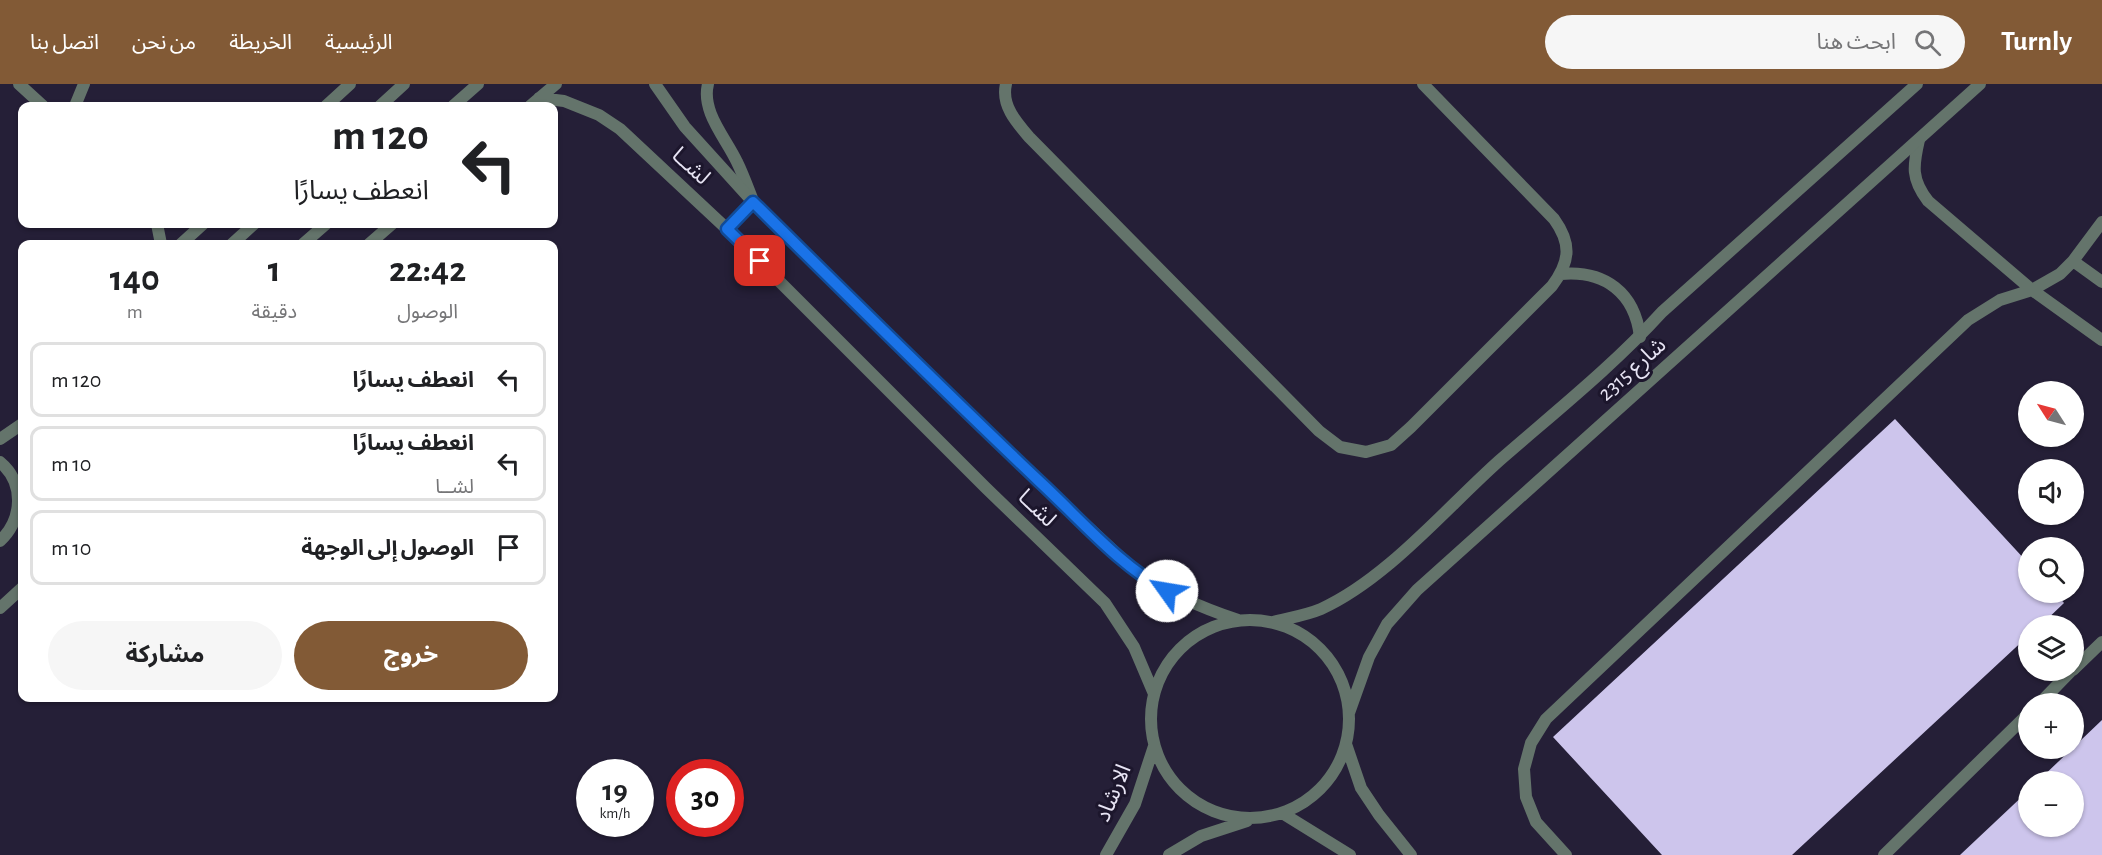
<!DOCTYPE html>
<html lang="ar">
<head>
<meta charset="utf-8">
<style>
  :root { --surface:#fff; --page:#f6f6f6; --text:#202124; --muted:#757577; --line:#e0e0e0; --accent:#825a36 }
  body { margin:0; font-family:"Alegreya Sans","Noto Sans Arabic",sans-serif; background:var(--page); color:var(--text); direction:rtl; height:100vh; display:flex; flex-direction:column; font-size:22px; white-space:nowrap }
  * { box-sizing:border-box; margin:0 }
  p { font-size:20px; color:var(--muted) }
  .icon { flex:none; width:33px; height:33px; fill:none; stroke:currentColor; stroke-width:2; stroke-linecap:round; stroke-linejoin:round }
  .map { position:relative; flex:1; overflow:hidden; direction:ltr }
  .drawer { position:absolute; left:18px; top:156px; width:540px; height:462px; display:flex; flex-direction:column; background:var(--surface); border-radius:12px; box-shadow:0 2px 4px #0004; direction:rtl }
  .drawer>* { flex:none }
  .hud { position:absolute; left:18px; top:18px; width:540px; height:126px; border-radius:12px; box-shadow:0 2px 4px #0004; direction:rtl; background:#fff; color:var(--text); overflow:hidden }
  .needle { width:39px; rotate:306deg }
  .controls { position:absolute; left:2018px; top:297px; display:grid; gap:12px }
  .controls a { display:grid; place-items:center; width:66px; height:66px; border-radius:50%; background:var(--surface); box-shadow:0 2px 4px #0004; font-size:30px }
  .speed { position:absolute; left:576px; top:675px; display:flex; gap:12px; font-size:30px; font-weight:700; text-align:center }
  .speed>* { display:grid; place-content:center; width:78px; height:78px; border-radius:50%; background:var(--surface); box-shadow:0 2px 4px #0004; line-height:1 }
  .speed small { font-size:15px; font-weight:400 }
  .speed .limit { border:9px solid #d22; background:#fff; color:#111 }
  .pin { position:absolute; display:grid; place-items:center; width:51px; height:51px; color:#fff; margin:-26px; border-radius:12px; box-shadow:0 3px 9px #0006 }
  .me { position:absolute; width:66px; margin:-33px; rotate:302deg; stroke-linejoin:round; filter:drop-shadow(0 0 4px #0008) }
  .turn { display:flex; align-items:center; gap:21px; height:126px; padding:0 30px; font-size:27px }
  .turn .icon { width:78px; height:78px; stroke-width:2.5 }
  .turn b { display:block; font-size:42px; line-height:51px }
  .eta { display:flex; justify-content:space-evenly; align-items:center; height:102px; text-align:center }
  .eta b { font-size:36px; font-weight:700; line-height:42px }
  .cta { display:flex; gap:12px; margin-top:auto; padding:12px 30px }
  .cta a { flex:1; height:69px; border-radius:36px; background:var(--accent); color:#fff; font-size:24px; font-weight:700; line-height:69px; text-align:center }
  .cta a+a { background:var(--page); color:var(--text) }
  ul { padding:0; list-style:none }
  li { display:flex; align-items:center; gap:18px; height:75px; margin:0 12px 9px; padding:0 18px; border:3px solid var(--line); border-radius:12px }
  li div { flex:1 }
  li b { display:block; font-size:22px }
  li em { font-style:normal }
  header { display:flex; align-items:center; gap:36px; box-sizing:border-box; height:84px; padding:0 30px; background:var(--accent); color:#fff }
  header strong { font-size:28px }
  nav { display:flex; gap:33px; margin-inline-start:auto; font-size:21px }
  .search { width:420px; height:54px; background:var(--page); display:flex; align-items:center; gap:15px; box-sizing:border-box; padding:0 21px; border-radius:33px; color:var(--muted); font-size:22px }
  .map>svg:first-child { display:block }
</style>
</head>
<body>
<header>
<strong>Turnly</strong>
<div class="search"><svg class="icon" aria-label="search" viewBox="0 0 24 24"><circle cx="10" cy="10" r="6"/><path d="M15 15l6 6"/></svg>ابحث هنا</div>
<nav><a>الرئيسية</a><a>الخريطة</a><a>من نحن</a><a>اتصل بنا</a></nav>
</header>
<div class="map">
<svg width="2102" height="771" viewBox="0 0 2102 771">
  <rect width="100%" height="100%" fill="#251f37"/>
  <path fill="#cdc5ec" d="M1895,335l133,144v29h27l9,11 -24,23h-12v10l-236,219h-130l-109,-118z
    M2102,636v135h-142l68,-64v35h45v-44h-36z"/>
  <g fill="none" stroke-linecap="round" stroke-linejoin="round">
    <path stroke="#64746b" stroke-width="12" d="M708,0c-7,28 18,54 29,78 6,12 11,26 16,39
      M1006,0c-5,21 10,38 23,53l290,294 21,16 26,5 25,-7 20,-18 141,-141c18,-24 20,-42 2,-67l-131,-135
      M1919,56c-6,26 -8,39 9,61l104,89 70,50
      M2073,177l29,21
      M1561,190c44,-4 74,19 79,63
      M2073,586l29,-28
      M2039,620l33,-34
      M1566,771l-30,-33 -10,-25 -2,-28 7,-26 15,-24 422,-399 32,-20 32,-10 28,-16 13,-13 29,-39
      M1884,771l144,-141"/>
    <path stroke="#64746b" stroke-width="12" d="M19,0l24,22
      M655,0l30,43 68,75 242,238 138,129c33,24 67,38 105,51
      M539,14l25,3 35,14 21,14 107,100 259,259 119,115 29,44 20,47
      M75,22l9,-22
      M326,22l24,-22
      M530,22l26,-22
      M157,140l4,20
      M727,145l26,-27
      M181,160l22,-20
      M369,160l23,-20
      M0,524l22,-20
      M1151 635a99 99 0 1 1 198 0a99 99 0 1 1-198 0Z
      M1273,538c16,-4 34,-7 48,-13 66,-30 125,-101 179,-149 55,-48 113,-94 162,-148l255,-228
      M1349,629l20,-56 18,-33 30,-34 563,-506
      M1346,660l15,44 18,27 32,40
      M1282,729l68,42
      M1106,771l29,-51 19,-58
      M1169,771l32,-19 46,-15"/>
    <path stroke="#64746b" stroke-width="12" d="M380,22l24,-22
      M453,22l25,-22
      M232,160l22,-20
      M303,160l23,-20
      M0,355l22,-15
      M0,378c25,21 23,57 0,79"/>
  </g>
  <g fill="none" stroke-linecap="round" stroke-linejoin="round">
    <defs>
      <path id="route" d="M760,177l-33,-32 26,-27c95,94 190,188 287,280 40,37 80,84 127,109"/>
    </defs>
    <use href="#route" stroke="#114b97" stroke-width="15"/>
    <use href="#route" stroke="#1a73e8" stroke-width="10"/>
  </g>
  <g text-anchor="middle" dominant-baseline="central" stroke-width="6" stroke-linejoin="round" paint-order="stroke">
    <g font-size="22" fill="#e7e4f4" stroke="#1c162c">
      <text transform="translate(691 82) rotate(43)">لشــا</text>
      <text transform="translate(1632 285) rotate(-42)">شارع 2315</text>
      <text transform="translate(1037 424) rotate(44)">لشــا</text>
      <text transform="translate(1113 709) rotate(-67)">الارشاد</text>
    </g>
  </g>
</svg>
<div class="controls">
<a><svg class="needle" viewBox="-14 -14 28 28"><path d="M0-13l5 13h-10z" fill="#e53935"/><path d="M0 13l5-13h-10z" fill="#757577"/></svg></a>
<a><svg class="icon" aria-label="sound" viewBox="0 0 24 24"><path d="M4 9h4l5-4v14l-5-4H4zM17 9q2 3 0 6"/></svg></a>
<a><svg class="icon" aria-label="search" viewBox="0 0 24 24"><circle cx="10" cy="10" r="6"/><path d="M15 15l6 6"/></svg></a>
<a><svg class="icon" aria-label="layers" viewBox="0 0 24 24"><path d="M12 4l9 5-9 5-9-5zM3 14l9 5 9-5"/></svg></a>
<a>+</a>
<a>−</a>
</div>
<div class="speed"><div>19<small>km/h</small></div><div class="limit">30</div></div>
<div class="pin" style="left:760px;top:177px;background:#d93025"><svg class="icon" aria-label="arrive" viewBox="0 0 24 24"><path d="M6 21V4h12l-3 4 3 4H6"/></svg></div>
<svg class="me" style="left:1167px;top:507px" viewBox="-20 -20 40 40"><circle r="19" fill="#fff"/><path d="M0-13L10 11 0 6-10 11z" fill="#1a73e8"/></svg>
<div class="hud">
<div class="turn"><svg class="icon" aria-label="left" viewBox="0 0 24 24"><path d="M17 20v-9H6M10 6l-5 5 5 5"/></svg><div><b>120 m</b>انعطف يسارًا</div></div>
</div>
<section class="drawer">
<div class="eta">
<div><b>22:42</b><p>الوصول</p></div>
<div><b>1</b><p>دقيقة</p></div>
<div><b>140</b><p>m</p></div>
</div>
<ul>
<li><svg class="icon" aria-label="left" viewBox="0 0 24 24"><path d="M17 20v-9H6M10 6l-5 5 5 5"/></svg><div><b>انعطف يسارًا</b></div><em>120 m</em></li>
<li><svg class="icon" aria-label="left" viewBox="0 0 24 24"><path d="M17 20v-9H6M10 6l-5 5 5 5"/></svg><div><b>انعطف يسارًا</b><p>لشــا</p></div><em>10 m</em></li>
<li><svg class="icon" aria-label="arrive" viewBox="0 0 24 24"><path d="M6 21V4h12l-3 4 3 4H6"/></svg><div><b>الوصول إلى الوجهة</b></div><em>10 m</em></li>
</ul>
<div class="cta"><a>خروج</a><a>مشاركة</a></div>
</section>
</div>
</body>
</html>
